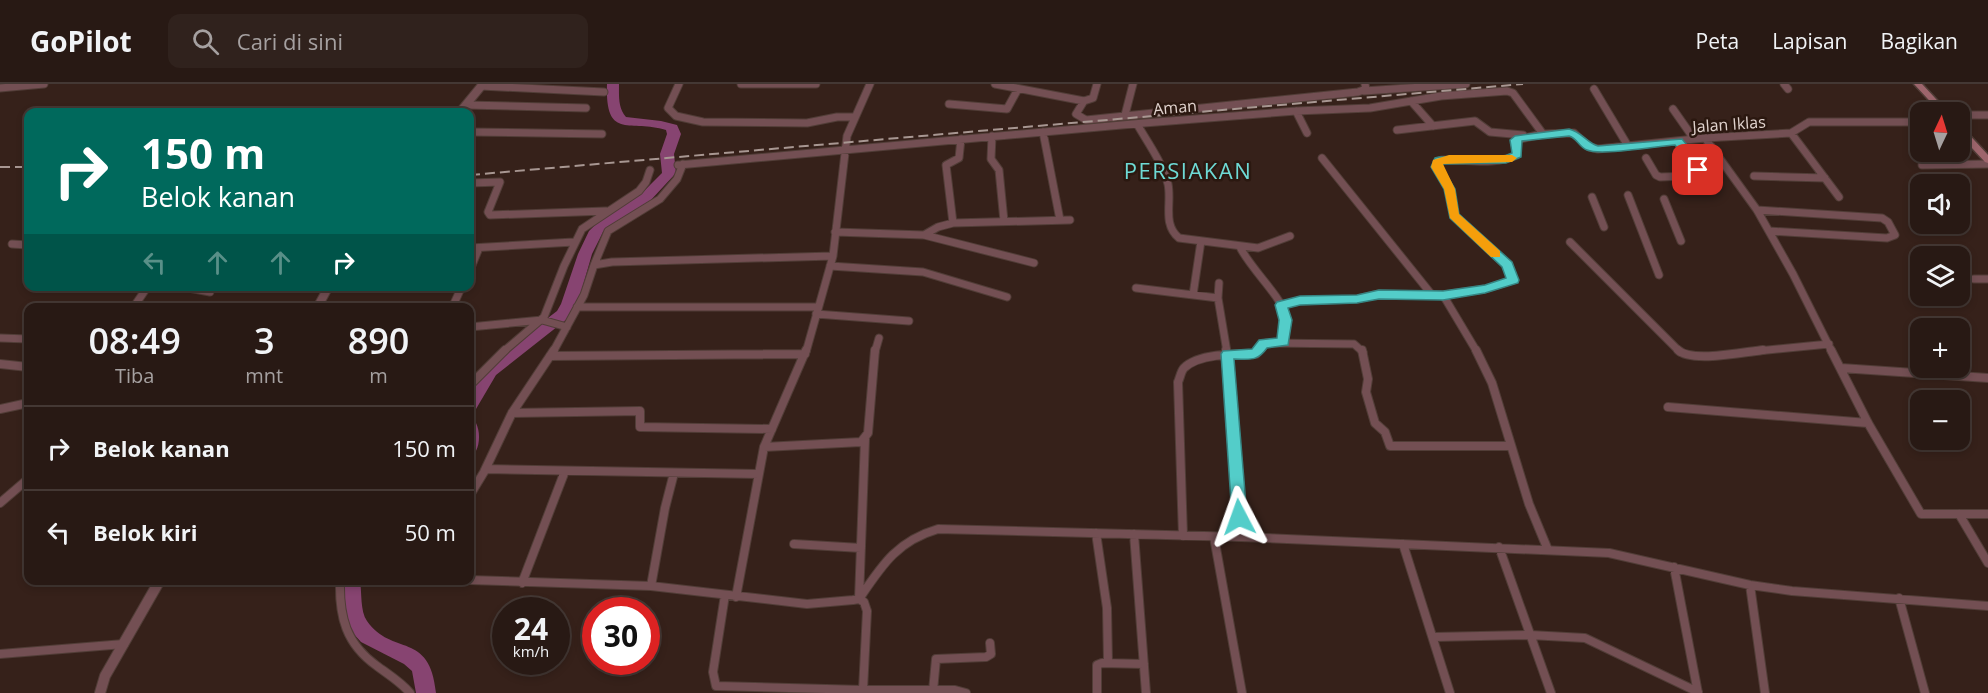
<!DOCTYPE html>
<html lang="id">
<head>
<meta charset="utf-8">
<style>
  :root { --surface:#281914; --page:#30221d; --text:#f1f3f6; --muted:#a5a0a0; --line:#443834 }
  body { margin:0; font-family:"Open Sans",sans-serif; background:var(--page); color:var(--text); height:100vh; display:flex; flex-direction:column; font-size:22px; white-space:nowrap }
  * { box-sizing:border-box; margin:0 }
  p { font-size:20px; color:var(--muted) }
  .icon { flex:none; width:33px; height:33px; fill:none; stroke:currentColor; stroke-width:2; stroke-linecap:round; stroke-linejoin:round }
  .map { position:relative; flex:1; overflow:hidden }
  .side { position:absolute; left:24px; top:219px; width:450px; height:282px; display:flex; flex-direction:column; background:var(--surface); border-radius:12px; box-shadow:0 3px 9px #0003,0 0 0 2px var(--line) }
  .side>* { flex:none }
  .hud { position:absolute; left:24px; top:24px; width:450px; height:183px; border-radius:12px; box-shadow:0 3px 9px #0003,0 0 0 2px var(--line); background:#00695c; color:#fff; overflow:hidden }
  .needle { width:39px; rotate:4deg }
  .fabs { position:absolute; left:1910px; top:18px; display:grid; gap:12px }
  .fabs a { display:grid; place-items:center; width:60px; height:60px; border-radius:12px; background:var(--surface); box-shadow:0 3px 9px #0003,0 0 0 2px var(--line); font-size:30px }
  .speed { position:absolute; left:492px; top:513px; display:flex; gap:12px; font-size:30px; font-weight:700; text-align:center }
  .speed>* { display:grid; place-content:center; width:78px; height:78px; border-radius:50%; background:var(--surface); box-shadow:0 3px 9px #0003,0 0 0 2px var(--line); line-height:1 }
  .speed small { font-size:15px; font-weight:400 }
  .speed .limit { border:9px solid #d22; background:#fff; color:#111 }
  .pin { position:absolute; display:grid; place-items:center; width:51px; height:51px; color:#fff; margin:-26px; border-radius:12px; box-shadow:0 3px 9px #0006 }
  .me { position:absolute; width:66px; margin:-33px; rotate:356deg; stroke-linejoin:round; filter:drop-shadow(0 0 4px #0008) }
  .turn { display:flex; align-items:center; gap:21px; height:126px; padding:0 18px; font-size:27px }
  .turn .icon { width:78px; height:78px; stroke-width:2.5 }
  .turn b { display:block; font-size:42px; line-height:51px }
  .lanes { display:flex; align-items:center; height:57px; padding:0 18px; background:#0003; justify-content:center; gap:30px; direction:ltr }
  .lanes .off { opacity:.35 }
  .eta { display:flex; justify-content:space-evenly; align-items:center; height:102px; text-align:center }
  .eta b { font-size:36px; font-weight:600; line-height:42px }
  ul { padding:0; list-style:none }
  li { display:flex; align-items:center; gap:18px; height:84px; padding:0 18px; border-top:2px solid var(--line) }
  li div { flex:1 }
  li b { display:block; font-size:22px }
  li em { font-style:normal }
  header { display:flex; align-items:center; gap:36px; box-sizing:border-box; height:84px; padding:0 30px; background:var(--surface); border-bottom:2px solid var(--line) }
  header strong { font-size:28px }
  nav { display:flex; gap:33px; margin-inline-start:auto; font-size:21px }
  .search { width:420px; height:54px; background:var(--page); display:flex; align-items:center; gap:15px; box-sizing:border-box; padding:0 21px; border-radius:12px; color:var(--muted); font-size:22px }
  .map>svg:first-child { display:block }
</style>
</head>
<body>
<header>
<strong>GoPilot</strong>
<div class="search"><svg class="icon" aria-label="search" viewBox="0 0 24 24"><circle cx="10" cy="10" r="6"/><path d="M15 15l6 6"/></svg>Cari di sini</div>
<nav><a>Peta</a><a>Lapisan</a><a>Bagikan</a></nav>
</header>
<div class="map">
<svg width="1988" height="609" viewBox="0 0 1988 609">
  <rect width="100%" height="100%" fill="#36211a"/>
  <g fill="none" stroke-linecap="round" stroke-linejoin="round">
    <path fill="#874471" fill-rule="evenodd" d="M607,0h12c0,12 -1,24 7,33l35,4 16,4 4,9 -7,20 2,19 -26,28 -47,31 -11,22 -12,42 -13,23 -71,56 -20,34 -6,1v-19l14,-24 73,-56 4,-7 17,-50 11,-23 14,-14 37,-22 22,-22 -2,-19 7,-20 -1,-4c-37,-11 -61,11 -59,-46z
      M470,337l6,2c4,8 4,20 0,28l-6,2z
      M341,496h19c2,13 0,31 7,41 25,36 63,9 69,72h-20l-4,-22 -8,-7 -43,-22 -9,-10 -7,-17z"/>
    <defs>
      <path id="minor-far1" d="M679,0l-11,24 8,8 27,6 104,1 30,-6h18
        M741,0h75
        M995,0l89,17 9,-3 4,-14
        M1784,0l4,5
        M481,2l123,6
        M0,4l44,-4
        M1594,5l34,57
        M1364,7l102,-7
        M1084,17l-8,13 10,6 272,-28 8,-3 -1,-5
        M1411,17l22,25
        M949,20l58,5 11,-20
        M466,21l120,3
        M1673,25l21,30
        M1296,27l11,22
        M1125,31l8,-31
        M1959,31h29
        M1137,40c11,19 25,38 31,60 4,19 -6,40 11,54l79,10 32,-12
        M1397,46l78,-9 15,11 33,3
        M470,48l132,2
        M1043,48l17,88
        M1791,49l48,64
        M992,52l-1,23 8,11 5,51
        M1705,54l52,72 36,64 39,78
        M1322,74l110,137
        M1646,74l10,17 4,2 28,-1 10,-6v-4l-20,-25
        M678,81l466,-42 152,-12 74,-3 71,-12 66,-5 6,2 30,41
        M1922,81l66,-1
        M1754,92l71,2
        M470,99l30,-1 -12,30 2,3 116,-4
        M1628,111l31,80
        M1592,113l12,30
        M1664,115l17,42
        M1757,126l125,8 6,4 7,13 -8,3 -118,-7
        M953,139l-7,-58 13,-7 2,-19
        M835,148l89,3 110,28
        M924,151l14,-8 15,-4 117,-3
        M1570,158l110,110
        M12,160l16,1
        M1240,163c10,21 40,48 45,67 2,9 0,19 -1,28
        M470,164l104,-6
        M594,181l14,-34 52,-32 17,-20 6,-15
        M830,182l93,6 84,25
        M470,186l9,-22
        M1974,195h14
        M1219,199l-1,15 9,54
        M178,202l32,6
        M1136,204l82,10
        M1193,211l8,-54
        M1443,211l34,57
        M1281,221l19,-4 57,-2 22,-5 64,1 42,-6 28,-9 -6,-15 -53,-50 -5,-26 -12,-22v-5l5,-2c24,-1 52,6 75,-5l-1,-15 26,-6 32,-1 15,14 9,2 107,-11 86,-5 18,-11h111
        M577,223h241
        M133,224l15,-22
        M452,224l10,-22
        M816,230l93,7
        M470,243l72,-7 25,7
        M0,254l28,1
        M503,268l41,-35 20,-51 18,-37 57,-38 7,-9 4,-12
        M553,268l31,-57 10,-30 18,-3 221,-6
        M806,268l27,-96 14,-120 23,-52
        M875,268l4,-14
        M1258,268l8,-9 88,1 9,8
        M1748,268l81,-8"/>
      <path id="minor" d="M1226,266l15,187
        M1362,266l6,29 -2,13 9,31 10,9 5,14h121
        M1476,266l16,33 37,121 19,46
        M1678,266c13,13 66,2 85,0
        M1831,266l37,73 53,91h67
        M550,272l255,-2
        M0,280l28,3
        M1841,284l147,10
        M470,301l35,-35
        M1668,323l200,16
        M0,325l28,-6
        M512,329l128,-2v16l132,2
        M865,355l-6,160 5,3 3,9 -4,79h92l11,3
        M764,363l97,-5 7,-9 7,-83
        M486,385l273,5
        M470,411l14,-23 28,-59 42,-63
        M0,419l28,-24
        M1959,430l29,49
        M1096,449l11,75 1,55
        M1134,450l12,159
        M1183,452l-5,-154c2,-4 3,-11 6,-14 15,-15 52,-14 72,-14l3,-4
        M1214,453l28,156
        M794,460l67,4
        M1403,460l47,149
        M1499,463l52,146
        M1674,483l24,126
        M340,496c-1,37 6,64 37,86 12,9 24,16 33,27
        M470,496l181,6 156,18 46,-4 6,-1c23,-34 38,-58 79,-70l303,8 368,16 141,32 42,6 196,15
        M522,499l43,-112
        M1750,501l15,108
        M651,502l14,-78 9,-35
        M725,511l-12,77 3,14 147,4
        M736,513l28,-150 42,-97
        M1899,514l26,95
        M1434,553l96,-2 55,3 113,54
        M0,570l124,-10
        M933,607l3,-32 50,-2 5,-3 -1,-11
        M1097,609v-28l5,-2 42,1"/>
      <path id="tertiary-far1" d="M460,28l23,-28
        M317,224l12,-22"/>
      <path id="tertiary" d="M100,609l5,-17 55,-96"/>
      <path id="secondary" d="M1914,0h8l26,28h-8z
        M1959,42l3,1 26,28v8l-3,-1 -26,-28z"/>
    </defs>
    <use href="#minor-far1" stroke="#513d37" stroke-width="9"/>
    <use href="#minor" stroke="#513d37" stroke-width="10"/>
    <use href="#tertiary-far1" stroke="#513d37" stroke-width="10"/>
    <use href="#tertiary" stroke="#513d37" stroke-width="12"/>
    <use href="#secondary" stroke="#513d37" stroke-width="3"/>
    <use href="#minor-far1" stroke="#734f53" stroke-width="7"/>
    <use href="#minor" stroke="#734f53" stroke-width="8"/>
    <use href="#tertiary-far1" stroke="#734f53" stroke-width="8"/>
    <use href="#tertiary" stroke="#734f53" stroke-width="10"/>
    <use href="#secondary" fill="#9d656c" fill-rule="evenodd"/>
    <path stroke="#a89792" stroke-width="2" stroke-dasharray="10 5" stroke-linecap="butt" d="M0,83h28
      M470,91l1053,-91"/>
  </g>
  <path fill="#53cdc9" stroke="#368583" stroke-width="1.5" d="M1569,45c13,3 18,14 29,17l84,-7 20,24 2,7 -6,4 -4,-1 -2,-7 -17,-21c-18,1 -74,11 -88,5 -8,-3 -10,-12 -18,-14l-47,5 -1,16 -15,6 -63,1 -1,3 13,22 4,25 53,48 7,18 -1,3 -33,10 -42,7 -64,-1 -22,4 -57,2 -12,3 4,12 -4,25 -21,3c-10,14 -17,11 -33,11l13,158 -2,5 -6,2 -5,-2 -2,-5 -11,-163 2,-3 29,-2 7,-9 18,-2 2,-18 -4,-15 2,-3 23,-6 57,-1 22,-5 64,1 42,-6 21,-7 -4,-11 -52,-49 -6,-29 -13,-22 4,-9 4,-1 66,-1 7,-3 -2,-13 5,-4z"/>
  <path fill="#f59e0b" d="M1449,71h63l5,3 -5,4 -69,2 12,25 4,25 41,37v6h-9l-41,-39 -6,-29 -13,-22 2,-7z"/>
  <g text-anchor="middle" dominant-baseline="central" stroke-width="5" stroke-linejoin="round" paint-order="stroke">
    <g font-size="16" fill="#e0d2cd" stroke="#2b1810">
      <text transform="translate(1175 23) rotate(-5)">Aman</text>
      <text transform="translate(1729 40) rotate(-4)">Jalan Iklas</text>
    </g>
    <g font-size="22" letter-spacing="1.5" fill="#6edad5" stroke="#2b1810">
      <text x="1188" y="86">PERSIAKAN</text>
    </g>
  </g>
</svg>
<div class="fabs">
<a><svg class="needle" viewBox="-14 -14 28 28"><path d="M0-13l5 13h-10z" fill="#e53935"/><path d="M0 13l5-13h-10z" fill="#a5a0a0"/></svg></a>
<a><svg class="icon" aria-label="sound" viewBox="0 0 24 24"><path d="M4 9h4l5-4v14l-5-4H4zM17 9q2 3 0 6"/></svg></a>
<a><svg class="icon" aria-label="layers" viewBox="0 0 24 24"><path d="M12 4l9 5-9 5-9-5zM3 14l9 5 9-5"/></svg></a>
<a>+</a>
<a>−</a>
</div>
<div class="speed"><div>24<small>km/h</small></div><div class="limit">30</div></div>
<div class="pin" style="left:1698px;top:86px;background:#d93025"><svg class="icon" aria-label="arrive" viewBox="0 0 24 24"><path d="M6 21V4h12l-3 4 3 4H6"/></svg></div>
<svg class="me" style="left:1239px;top:433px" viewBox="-20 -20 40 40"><path d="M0-17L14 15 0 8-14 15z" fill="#53cdc9" stroke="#fff" stroke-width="4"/></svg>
<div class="hud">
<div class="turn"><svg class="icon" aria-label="right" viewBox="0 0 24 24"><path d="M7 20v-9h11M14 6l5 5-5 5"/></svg><div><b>150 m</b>Belok kanan</div></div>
<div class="lanes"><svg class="icon off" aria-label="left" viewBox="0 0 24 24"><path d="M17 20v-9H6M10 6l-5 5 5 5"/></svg><svg class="icon off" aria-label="ahead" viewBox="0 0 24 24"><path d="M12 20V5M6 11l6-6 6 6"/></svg><svg class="icon off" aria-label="ahead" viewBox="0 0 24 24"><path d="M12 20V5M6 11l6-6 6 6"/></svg><svg class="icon" aria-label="right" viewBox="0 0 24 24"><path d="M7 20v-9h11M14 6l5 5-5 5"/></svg></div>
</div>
<section class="side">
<div class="eta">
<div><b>08:49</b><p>Tiba</p></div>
<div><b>3</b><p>mnt</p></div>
<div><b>890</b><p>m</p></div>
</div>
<ul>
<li><svg class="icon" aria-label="right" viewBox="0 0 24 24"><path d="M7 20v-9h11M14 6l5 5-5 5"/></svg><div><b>Belok kanan</b></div><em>150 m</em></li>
<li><svg class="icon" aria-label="left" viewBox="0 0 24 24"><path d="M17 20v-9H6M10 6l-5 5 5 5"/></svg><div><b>Belok kiri</b></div><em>50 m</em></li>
</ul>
</section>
</div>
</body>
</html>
